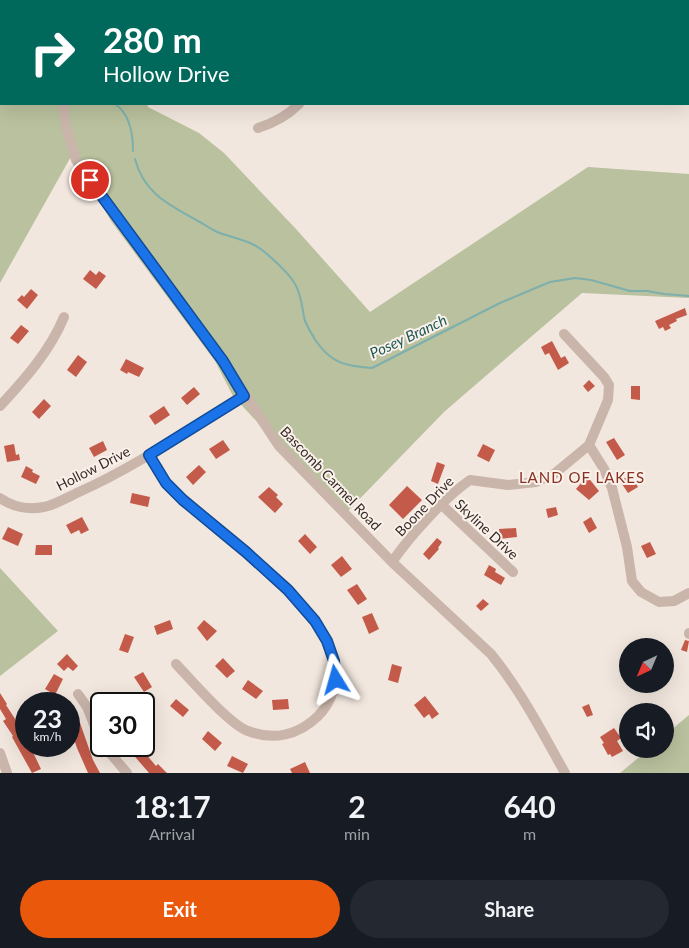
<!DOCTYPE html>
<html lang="en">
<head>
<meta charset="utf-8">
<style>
  :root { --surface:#171b24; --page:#242831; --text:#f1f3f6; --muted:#9ea1a6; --accent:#ea580c }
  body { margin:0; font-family:Lato,sans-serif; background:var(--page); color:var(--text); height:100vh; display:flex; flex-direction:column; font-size:19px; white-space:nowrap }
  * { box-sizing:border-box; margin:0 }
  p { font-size:16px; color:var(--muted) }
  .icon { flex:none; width:28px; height:28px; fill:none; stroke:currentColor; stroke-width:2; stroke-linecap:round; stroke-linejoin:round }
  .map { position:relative; height:773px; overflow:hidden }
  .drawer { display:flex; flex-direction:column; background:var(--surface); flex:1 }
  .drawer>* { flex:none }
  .guide { position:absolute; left:0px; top:0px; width:690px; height:105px; box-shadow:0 5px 20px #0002; background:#00695c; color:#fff; overflow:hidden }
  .needle { width:32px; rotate:224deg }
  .controls { position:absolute; left:619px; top:638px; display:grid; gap:10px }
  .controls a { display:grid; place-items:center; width:55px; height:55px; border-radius:50%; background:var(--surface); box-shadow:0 5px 20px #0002; font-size:25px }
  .speed { position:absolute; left:15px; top:692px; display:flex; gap:10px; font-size:25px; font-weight:700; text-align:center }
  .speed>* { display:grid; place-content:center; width:65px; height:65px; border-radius:50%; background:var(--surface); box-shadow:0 5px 20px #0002; line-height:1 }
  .speed small { font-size:12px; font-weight:400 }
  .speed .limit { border:2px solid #111; border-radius:8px; background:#fff; color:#111 }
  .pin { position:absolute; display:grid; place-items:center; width:42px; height:42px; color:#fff; margin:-21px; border:2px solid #fff; border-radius:50%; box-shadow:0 1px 5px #0007 }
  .me { position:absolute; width:55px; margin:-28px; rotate:352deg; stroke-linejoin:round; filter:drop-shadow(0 0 4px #0008) }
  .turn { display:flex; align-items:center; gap:18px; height:105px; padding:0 20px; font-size:22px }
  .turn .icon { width:65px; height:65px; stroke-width:2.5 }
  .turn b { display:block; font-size:35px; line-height:42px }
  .eta { display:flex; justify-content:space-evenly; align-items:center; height:85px; text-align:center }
  .eta b { font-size:30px; font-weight:700; line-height:35px }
  .cta { display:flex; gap:10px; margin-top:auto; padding:10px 20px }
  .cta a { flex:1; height:58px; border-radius:30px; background:var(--accent); color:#fff; font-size:20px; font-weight:700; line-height:58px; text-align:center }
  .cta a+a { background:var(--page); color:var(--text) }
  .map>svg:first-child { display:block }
</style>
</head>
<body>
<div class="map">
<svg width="689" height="773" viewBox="0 0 689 773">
  <rect width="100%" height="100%" fill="#f2e7de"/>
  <path fill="#b9c19e" d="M0,0l17,1h-16v103h146l1,3 51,26 25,20 72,76 74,83 218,-145 101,7v124l-107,-5 -138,119 -100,103 -111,-119 -18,-35 -104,-140 -38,-68 -73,130z
    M0,568l58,63 -58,45z
    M689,715v58h-69l29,-24h16v-14z"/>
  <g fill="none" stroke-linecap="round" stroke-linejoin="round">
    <path stroke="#7dafac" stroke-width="2" d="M127,1l1,-1
      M0,96h1
      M115,104c15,10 18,30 18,47
      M135,159c9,35 35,46 63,62 6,3 11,7 17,10 18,8 36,8 52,23 9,8 22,19 28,30 7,12 7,25 10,37 3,7 7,14 11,20 16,23 30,25 56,27l128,-65 50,-21 25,-4 16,2 39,11h17l17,3 25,2"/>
  </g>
  <path fill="#c45b4a" d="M90,270l6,5 3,-4 7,5 -10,13 -13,-10z
    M31,289l7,6 -11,14 -10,-9 5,-5 2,2z
    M685,308l2,7 -11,4 1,2 -8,4 2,3 -6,3 -2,-4 -4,2 -4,-8z
    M21,325l8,6 -11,13 -8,-6z
    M552,341l9,17 4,-2 4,7 -11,7 -9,-17 -4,2 -4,-8z
    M78,355l9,7 -11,15 -9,-7z
    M126,359l18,9 -5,9 -11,-5 -1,2 -7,-4z
    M589,380l6,6 -7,6 -5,-6z
    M631,386h9v14l-9,-1z
    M194,387l6,7 -13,11 -6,-7z
    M44,399l7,7 -12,13 -7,-7z
    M164,406l6,9 -15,10 -6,-9z
    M614,438l11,17 -8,5 -11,-18z
    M223,440l7,10 -14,9 -7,-10z
    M103,441l4,9 -13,7 -5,-9z
    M14,444l2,11 3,-1 1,6 -13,2 -3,-16z
    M483,444l12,6 -6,12 -12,-6z
    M437,462l8,3 -7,19 -7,-3z
    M199,465l7,7 -13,13 -7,-8z
    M26,466l7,4 -1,2 8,4 -4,8 -15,-7z
    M587,476l12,15 -10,9 -13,-11z
    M627,477l3,4 3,-2 5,8 -10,6 -8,-12z
    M407,486l15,14 -19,19 -14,-14z
    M269,487l9,8 -2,2 7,7 -8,9 -17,-16z
    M132,493l18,4 -2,10 -18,-4z
    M556,507l2,8 -10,3 -2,-9z
    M82,517l7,13 -8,4 -2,-4 -8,4 -5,-9z
    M591,517l6,11 -8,5 -6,-11z
    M8,527l15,7 -5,12 -16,-7z
    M516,528l1,9 -17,2 -1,-10z
    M305,534l12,13 -7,7 -12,-13z
    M437,538l5,4 -4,6 1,1 -10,11 -6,-6z
    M650,542l6,12 -9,4 -6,-12z
    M36,545h16v10h-17z
    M342,556l10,13 -11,8 -10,-12z
    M489,565l7,4 -1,3 10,6 -4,7 -17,-10z
    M357,584l10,15 -9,6 -11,-15z
    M483,599l6,5 -8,7 -5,-5z
    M372,613l7,16 -10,5 -7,-17z
    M170,620l3,9 -16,6 -3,-9z
    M204,620l13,11 -10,10 -10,-13z
    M125,634l9,3 -6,16 -9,-3z
    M685,640l4,1 -2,11 -6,-2z
    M67,654l11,12 -5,5 -5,-4 -4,4 -7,-7z
    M223,658l12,13 -8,7 -12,-12z
    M392,664l10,3 -4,16 -10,-3z
    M143,672l9,15 -8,5 -10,-15z
    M54,674l9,5 -8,16 -10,-6z
    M248,680l15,11 -7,8 -14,-10z
    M0,693l7,11 -1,1 13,20 -2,2 9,15v4h4l11,23 -9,4 -20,-36 1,-1 -10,-15 3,-2 -6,-10z
    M425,696l14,18 -7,5 -3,-5 -5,4 -10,-13z
    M176,699l13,11 -6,7 -13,-11z
    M288,699l1,10 -16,1 -1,-10z
    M589,704l4,11 -6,2 -5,-10z
    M79,720l14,40 7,13h-12l-11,-25 -8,-24z
    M614,728l7,10 -4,3 6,10 -11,6 -2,-3 -2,1 -6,-11 2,-1 -4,-6z
    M208,731l14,12 -7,8 -13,-12z
    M136,746h3l17,20 2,-2 9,9h-18l-19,-22z
    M232,756l16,8 -5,9 -16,-7z
    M305,762l5,11h-18l-2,-4z"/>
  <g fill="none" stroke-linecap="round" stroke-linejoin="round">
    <path stroke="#cab5aa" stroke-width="10" d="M29,0l1,1
      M407,1l1,-1
      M63,104l3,22 10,34 36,52 111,149 56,85 113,116 99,92c30,37 51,78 74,119
      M258,128c16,-5 29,-12 41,-24
      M0,406c25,-27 50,-55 64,-89
      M589,445l15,24 8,19 15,59 5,34 9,11 18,10 15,-1 15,-8
      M149,455c5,10 11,21 18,29 15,17 34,31 51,45 28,23 57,47 81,74 16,17 30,35 35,58 5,20 -2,41 -16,55 -20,19 -44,25 -70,15 -19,-7 -56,-50 -72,-67
      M0,498c13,9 28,12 44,9 11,-2 24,-10 35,-15 58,-26 111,-63 165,-96
      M442,505l71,67
      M392,562c18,-26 52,-64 78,-82l38,5 28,-3 18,-8 35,-29 19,-45 1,-15 -5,-8 -40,-43
      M689,634v-1
      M78,694l9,13 14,35
      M104,746l23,27
      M0,753l7,20"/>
  </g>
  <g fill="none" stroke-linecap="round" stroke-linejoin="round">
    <defs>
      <path id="route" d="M90,180l133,181 21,35 -95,59 17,28 17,17 63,52 42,38 27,31 12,20 7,20 2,19"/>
    </defs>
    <use href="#route" stroke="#114b97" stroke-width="12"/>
    <use href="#route" stroke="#1a73e8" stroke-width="9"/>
  </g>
  <g text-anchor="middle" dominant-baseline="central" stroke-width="4" stroke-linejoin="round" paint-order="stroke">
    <g font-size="14" fill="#382c29" stroke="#faf1ea">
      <text transform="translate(93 468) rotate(-27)">Hollow Drive</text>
      <text transform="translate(331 478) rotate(46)">Bascomb Carmel Road</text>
      <text transform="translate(424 506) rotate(-46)">Boone Drive</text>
      <text transform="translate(487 529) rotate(43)">Skyline Drive</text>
    </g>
    <g font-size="15" font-style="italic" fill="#1f5957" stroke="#faf1ea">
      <text transform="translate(408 336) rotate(-25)">Posey Branch</text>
    </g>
    <g font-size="15" letter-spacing="1" fill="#863123" stroke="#faf1ea">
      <text x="582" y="477">LAND OF LAKES</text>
    </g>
  </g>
</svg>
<div class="controls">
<a><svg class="needle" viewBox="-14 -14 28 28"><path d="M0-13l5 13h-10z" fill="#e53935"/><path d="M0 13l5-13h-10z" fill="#9ea1a6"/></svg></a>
<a><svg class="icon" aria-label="sound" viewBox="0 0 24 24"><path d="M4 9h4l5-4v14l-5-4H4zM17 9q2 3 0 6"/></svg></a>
</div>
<div class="speed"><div>23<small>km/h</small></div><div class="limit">30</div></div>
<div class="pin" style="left:90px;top:180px;background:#d93025"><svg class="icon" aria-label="arrive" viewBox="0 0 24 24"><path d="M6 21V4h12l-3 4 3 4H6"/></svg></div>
<svg class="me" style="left:336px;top:680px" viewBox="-20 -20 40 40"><path d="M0-17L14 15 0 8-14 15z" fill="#1a73e8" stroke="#fff" stroke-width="4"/></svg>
<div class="guide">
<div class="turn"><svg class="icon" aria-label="right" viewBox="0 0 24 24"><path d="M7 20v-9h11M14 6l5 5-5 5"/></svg><div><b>280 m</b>Hollow Drive</div></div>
</div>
</div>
<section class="drawer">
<div class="eta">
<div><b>18:17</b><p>Arrival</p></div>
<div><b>2</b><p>min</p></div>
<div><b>640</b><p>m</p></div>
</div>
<div class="cta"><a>Exit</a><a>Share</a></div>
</section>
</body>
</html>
